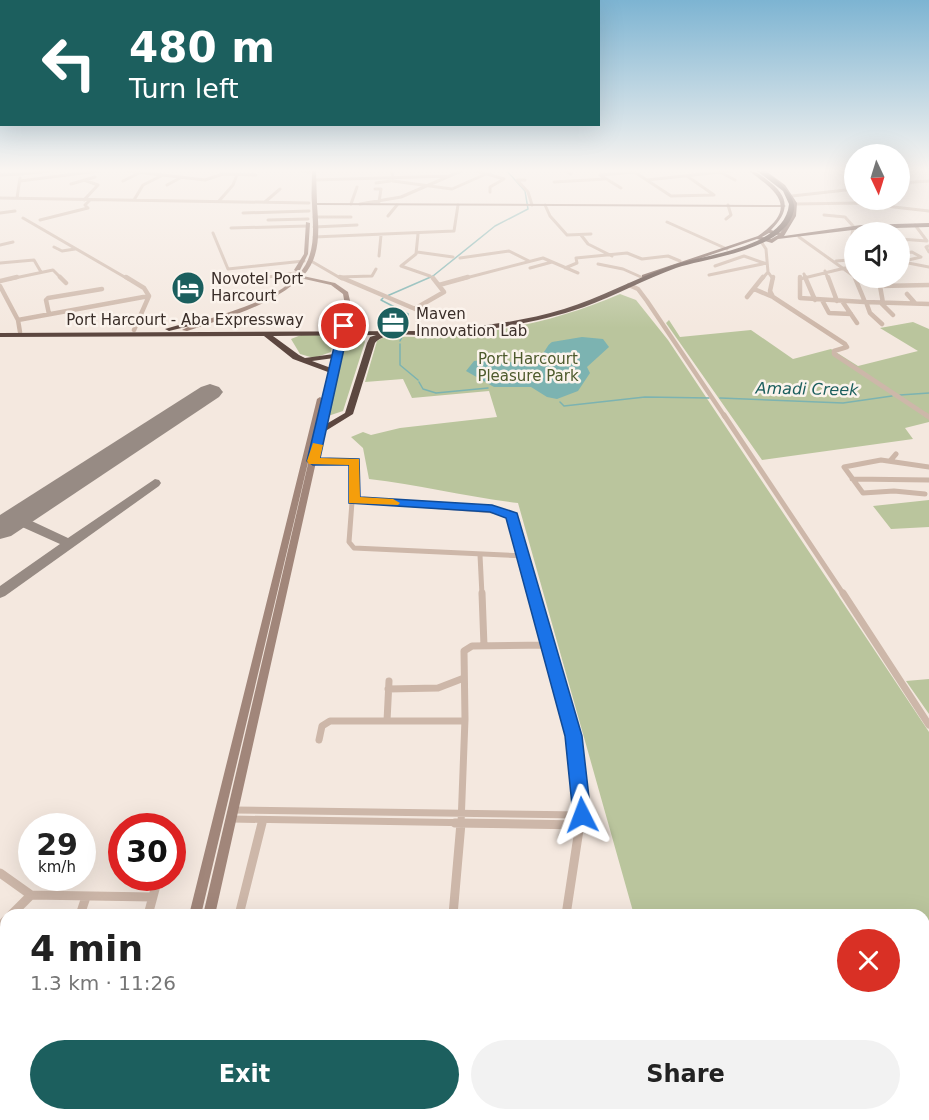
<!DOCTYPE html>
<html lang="en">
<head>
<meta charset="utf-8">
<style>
  :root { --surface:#fff; --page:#f2f2f2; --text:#222; --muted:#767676; --accent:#1c5f5e }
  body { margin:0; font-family:"DejaVu Sans",sans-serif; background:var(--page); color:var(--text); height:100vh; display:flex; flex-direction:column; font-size:22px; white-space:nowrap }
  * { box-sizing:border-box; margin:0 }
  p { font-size:20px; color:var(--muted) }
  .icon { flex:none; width:33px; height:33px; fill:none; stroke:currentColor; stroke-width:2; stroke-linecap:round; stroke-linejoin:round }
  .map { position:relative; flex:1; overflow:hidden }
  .sheet { position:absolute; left:0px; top:909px; width:930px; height:212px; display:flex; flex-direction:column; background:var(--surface); border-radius:18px 18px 0 0; box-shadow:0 6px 24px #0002 }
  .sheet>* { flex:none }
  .guide { position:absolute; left:0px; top:0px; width:600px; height:126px; box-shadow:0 6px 24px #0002; background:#1c5f5e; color:#fff; overflow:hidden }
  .needle { width:39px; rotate:176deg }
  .fabs { position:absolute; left:844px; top:144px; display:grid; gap:12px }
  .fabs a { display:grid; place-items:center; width:66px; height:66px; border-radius:50%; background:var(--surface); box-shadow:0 6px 24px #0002; font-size:30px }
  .speed { position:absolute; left:18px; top:813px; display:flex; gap:12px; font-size:30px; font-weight:700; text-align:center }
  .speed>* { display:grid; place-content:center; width:78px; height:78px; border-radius:50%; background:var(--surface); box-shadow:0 6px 24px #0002; line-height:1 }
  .speed small { font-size:15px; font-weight:400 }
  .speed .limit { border:9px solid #d22; background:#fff; color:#111 }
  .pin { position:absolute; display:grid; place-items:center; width:51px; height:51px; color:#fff; margin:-26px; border:3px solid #fff; border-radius:50%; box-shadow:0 2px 6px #0007 }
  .me { position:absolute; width:66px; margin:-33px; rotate:357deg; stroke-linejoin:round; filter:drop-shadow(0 0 4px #0008) }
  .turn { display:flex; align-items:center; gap:21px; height:126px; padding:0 30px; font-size:27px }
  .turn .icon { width:78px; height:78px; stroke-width:2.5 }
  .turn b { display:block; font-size:42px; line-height:51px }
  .round { display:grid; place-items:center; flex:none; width:63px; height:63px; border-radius:32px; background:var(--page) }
  .headline { display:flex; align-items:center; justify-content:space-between; height:102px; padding:0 30px }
  h1 { font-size:36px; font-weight:700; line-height:45px }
  .button { display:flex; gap:12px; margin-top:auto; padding:12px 30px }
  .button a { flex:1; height:69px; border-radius:36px; background:var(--accent); color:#fff; font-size:24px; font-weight:700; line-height:69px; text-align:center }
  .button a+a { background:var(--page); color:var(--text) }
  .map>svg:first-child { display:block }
</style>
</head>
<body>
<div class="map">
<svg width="929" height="1120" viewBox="0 0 929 1120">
  <rect width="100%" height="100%" fill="#f4e8df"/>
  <path fill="#bac59d" d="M620,294l16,6 32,40 261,392v367l-5,-2v-182h-290l-116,-412c-50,-6 -99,-18 -149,-24l-6,-31 -12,-11 12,-5 8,3 29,-7 97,-11 -8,-26 -77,7 -9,-19 -38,3 12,-41 5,-3c20,-3 39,0 59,-1 63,-5 121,-18 179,-43z
    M669,320l11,17 71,-7 42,29 38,-10 27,17 60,-15 -38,-23 33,-6 16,7v93l-24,6 8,11 -151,21 -96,-137z
    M301,335h33l-3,17 -17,6 -14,-4 -9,-15z
    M344,335l19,2 2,5 -22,69 -15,5z
    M929,500v27l-38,2 -18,-23z
    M929,679v35l-23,-33z
    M633,1115h85l1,5h-86z"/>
  <path fill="#7cb3b1" d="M582,337l21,2 6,8 -22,20 3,6 -12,18 -21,8 -10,-2 -16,-10h-37l-28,-16 8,-10c22,-3 52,9 69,-8 4,-4 4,-8 9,-11z"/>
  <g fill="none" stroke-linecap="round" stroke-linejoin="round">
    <path stroke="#7cb3b1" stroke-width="1.5" d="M387,296l46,-20 62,-50 33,-17 -3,-18 -18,-20
      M383,298l-2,2 27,14 -1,13
      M400,341l2,-4
      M400,344v21l18,15
      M419,382l4,7 13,4 52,-5
      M900,395l29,-2
      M720,398l123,5 49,-7
      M560,402l4,4 81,-9 64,1"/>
    <path fill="#978b84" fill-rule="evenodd" d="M155,479l4,1 2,3 -2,3 -154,110 -5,2v-12l60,-42 -49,-22 -1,-3 1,-3h10l47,22z"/>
    <path fill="#978b84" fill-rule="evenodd" d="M210,384l9,3 4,5 -4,5 -208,139 -11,3v-24l201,-128z"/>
    <path stroke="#cdb7a9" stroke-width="3" d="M128,171l77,9 18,-6 33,1
      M302,171l7,1
      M392,171l1,10 59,8 34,-15
      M477,171l27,8 -14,8v5
      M566,171l5,3
      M633,171l38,25 42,-1
      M906,171l2,2
      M764,172l6,-1
      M722,173l13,7
      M21,174l28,-3
      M0,175l21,-1
      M687,176l27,19
      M84,180l14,5 -14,15
      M314,180l136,-4
      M525,180h-8l11,12 4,13
      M647,180l83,-9
      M20,181l78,-10
      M123,181l16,-8
      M554,182l51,-3
      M376,183l14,-2
      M900,183l29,-2
      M71,184l24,-7
      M167,185l13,-7
      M621,188l-21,-13 34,-3
      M375,189h6l-2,13
      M792,196l63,-7
      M0,198l309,5
      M17,198l3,-20
      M134,200l9,-15 18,-9
      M219,201l14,-16 4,-10
      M265,202l15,-13
      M351,204l6,-17
      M360,204l41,-7 60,-26
      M795,204l64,-1 70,8
      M545,205l5,11 17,19 24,-1
      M0,213l15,-2
      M243,213l66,-2
      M824,215l21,2 8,9
      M388,216l9,-11
      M314,217h37
      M23,218l105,61
      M726,219l5,-4 -3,-10
      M40,220l48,-12 -3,-3 5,-5
      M268,220l40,-1
      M667,222l60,27
      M915,225l12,16
      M314,227l43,-2
      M231,228l77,-2
      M853,228l-2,13 4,3
      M213,233l15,36 76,-8
      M418,234l-2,20 -15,12 29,10
      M581,235l7,9 24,12
      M314,237l140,-6 4,-26
      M799,237l56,40
      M900,239l27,2
      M762,243l4,6 2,23 -6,7
      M0,245l13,-3
      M929,246l-3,1 3,5
      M54,247l8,4 13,-2
      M417,252l36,5
      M900,254l12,-2 9,5 -21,5
      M379,256l2,-21
      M460,258l49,-7 20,10
      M311,261l31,18
      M836,261l13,-1
      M903,262l26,5
      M0,263l34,-3 7,12
      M598,264l25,5 18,8
      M715,266l29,-10 20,7
      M530,268l22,-6
      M565,268l12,-5 -1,-5 51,-5 15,6 26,-3 12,5
      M825,271l3,8
      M768,272l5,7
      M804,274l2,5
      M709,275l58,-12
      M339,277l33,-1 4,-7
      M10,279l43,-9 9,9
      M254,279l41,-6
      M462,279l81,-21 35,15
      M800,279l45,-11"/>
    <path stroke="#cdb7a9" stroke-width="4.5" d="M60,277l6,6
      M126,277l18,11 5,8 -15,34
      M340,277l87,37
      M773,277l-3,14 3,6
      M800,277v21l64,4
      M805,277l10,23
      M828,277l9,24
      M855,278l10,24 64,2
      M0,281l17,-4
      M232,282l32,-5
      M439,285l29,-8
      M629,285l9,4 9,12 78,116
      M0,286l18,34 2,12
      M754,289l19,8 72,47 2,3 -13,4v3l95,63
      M907,294l8,9
      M747,297l16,-20
      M822,300l7,13 22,1
      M842,301l15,22
      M866,302l4,11 12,11
      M881,303l12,12
      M883,303l-3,-17 49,-1
      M416,308l28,-16 -11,-14
      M49,314l-3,-14 2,-2 54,-9
      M18,320l131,-24"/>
    <path stroke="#cdb7a9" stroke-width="5" d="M724,415l120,180
      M926,415l3,2
      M313,461l42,1 -6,80 5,6 171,8
      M890,461l6,-7
      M852,479l77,1
      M925,494l-31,-3 -31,2 -19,-26 37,-7 48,7
      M353,500l153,12 9,8 20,75
      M480,555l2,40"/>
    <path stroke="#cdb7a9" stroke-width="7" d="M482,593l2,53
      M535,593c18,66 55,164 45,231
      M843,593l86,132
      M388,689l50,-1 26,-10
      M387,721l2,-40
      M319,740l3,-14 8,-5h135
      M233,810l349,5
      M231,819l311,5
      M262,824l1,-4
      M461,824l4,-105 -1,-68 8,-5 77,-1"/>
    <path stroke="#cdb7a9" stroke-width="9" d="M455,823l126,2
      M0,873l31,22 122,2
      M11,915l20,-20
      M80,915l6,-18
      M148,915l10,-37
      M239,915l23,-92
      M453,915l8,-92
      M566,915l14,-92
      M0,926l6,-6
      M0,1018l6,-7
      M575,1114v6
      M10,1120l2,-6
      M90,1120l1,-6
      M187,1120l2,-6
      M530,1120l1,-6"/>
    <path fill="#a1867a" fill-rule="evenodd" d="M312,171h4l1,32 467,2 2,1 -2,1 -467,-2c2,25 4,52 -14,71l32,7 13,9 3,13 -136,610h-12l142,-610 -2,-11 -12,-9 -31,-7c-26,27 -78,41 -113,53l-5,-1c9,-5 20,-8 30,-12 27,-9 64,-20 84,-41l-5,-1v-2l7,1c19,-20 15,-47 14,-71 -1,-10 0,-22 0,-33z
      M306,222l4,1 -2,31 -8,16 -3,2 -3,-2 10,-16z
      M320,397l3,2 -122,516h-12l128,-516z
      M140,1114h14l-2,6h-14z
      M156,1114h14l-1,6h-14z"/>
    <path fill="#7d635a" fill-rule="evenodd" d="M749,171c7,0 12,4 17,8 23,17 25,31 5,51l9,3c4,-5 9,-11 11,-16 8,-21 -17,-35 -30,-46h5l19,14 12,18 -1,13 -12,20 77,-11 68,-2v4l-68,2 -83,10 -6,4 -15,-4 -111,38h-4v-2l116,-39c40,-28 21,-43 -9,-65zM769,233l9,2 -7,4 -9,-2z"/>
    <path fill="#5c4740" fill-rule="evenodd" d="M757,171c14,0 40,24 37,39 -8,41 -86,47 -118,58 -31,11 -61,28 -92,39 -37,13 -77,20 -116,25 -15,1 -31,3 -46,3 -10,0 -22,-1 -32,0 -5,1 -12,4 -15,8l-22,71 -34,21 -3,-1v-4l29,-17 22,-70 3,-6 6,-2 -103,1 26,19 6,3 29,-4v4l-22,3 19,7 1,2 -4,2 -35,-13 -29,-23 -264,1v-4l423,-2c47,-3 95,-8 141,-22 36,-11 70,-30 106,-43 33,-12 115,-17 119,-62l-6,-13z
      M203,318l4,2 -1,2 -37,9 -4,-2z"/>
  </g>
  <linearGradient id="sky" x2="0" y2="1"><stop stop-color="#7db4d2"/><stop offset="0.52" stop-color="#faf5f1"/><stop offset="1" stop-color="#faf5f1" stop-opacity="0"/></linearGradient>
  <rect width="929" height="328" fill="url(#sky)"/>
  <path fill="#1a73e8" stroke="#114b97" stroke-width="1.5" d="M344,323l5,3 -29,132 39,1 1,38 132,8 25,8 65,223 9,79 -3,6 -6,2 -7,-2 -2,-6 -8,-79 -59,-218 -16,-6 -141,-9v-38h-36l-6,-4 32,-135z"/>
  <path fill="#f59e0b" d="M313,443l10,2 -3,13 39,1 1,38 33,2 7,4 -2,2 -49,-2v-38l-40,-1 -2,-3z"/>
  <defs>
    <symbol id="hotel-disc" viewBox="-11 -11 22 22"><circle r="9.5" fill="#1c5f5e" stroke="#fbf3ec"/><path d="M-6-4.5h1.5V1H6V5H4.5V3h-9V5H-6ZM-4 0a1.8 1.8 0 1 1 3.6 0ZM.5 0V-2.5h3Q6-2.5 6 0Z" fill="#fff"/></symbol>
    <symbol id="office-disc" viewBox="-11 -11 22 22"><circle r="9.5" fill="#1c5f5e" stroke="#fbf3ec"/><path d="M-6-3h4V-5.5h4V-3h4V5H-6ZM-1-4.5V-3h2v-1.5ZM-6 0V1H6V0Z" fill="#fff"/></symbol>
  </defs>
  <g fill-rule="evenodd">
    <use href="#hotel-disc" x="169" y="269" width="38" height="38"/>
    <use href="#office-disc" x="374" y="304" width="38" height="38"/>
  </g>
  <g text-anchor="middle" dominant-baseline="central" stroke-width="5" stroke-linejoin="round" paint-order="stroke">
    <g font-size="15" fill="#3a2e29" stroke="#fbf3ec" text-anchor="start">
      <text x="211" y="279">Novotel Port<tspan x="211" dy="17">Harcourt</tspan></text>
      <text x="416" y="314">Maven<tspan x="416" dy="17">Innovation Lab</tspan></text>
    </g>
    <g font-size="15" fill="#3a2e29" stroke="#fbf3ec">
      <text x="185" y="320">Port Harcourt - Aba Expressway</text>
    </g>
    <g font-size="15" fill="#4d5a2c" stroke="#fbf3ec">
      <text x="528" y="359">Port Harcourt<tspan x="528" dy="17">Pleasure Park</tspan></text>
    </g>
    <g font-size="16" font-style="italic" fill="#1c5f5e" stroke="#fbf3ec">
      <text transform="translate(807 389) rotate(1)">Amadi Creek</text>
    </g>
  </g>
</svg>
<div class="fabs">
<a><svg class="needle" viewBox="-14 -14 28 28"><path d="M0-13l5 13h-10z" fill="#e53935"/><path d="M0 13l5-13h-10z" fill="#767676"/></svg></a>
<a><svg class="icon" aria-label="sound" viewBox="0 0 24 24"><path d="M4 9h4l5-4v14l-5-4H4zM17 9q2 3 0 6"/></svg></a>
</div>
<div class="speed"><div>29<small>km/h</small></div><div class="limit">30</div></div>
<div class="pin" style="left:344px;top:326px;background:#d93025"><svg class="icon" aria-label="arrive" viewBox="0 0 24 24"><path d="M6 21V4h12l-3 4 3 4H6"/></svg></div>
<svg class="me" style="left:582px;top:815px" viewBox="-20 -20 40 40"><path d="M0-17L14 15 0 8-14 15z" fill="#1a73e8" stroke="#fff" stroke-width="4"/></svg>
<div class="guide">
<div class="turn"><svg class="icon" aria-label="left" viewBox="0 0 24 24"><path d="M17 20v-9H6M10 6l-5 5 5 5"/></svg><div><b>480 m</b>Turn left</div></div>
</div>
<section class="sheet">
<div class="headline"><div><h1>4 min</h1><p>1.3 km · 11:26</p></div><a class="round" style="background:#d93025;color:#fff"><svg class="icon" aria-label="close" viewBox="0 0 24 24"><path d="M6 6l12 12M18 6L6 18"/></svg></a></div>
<div class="button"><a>Exit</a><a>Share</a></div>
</section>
</div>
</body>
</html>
